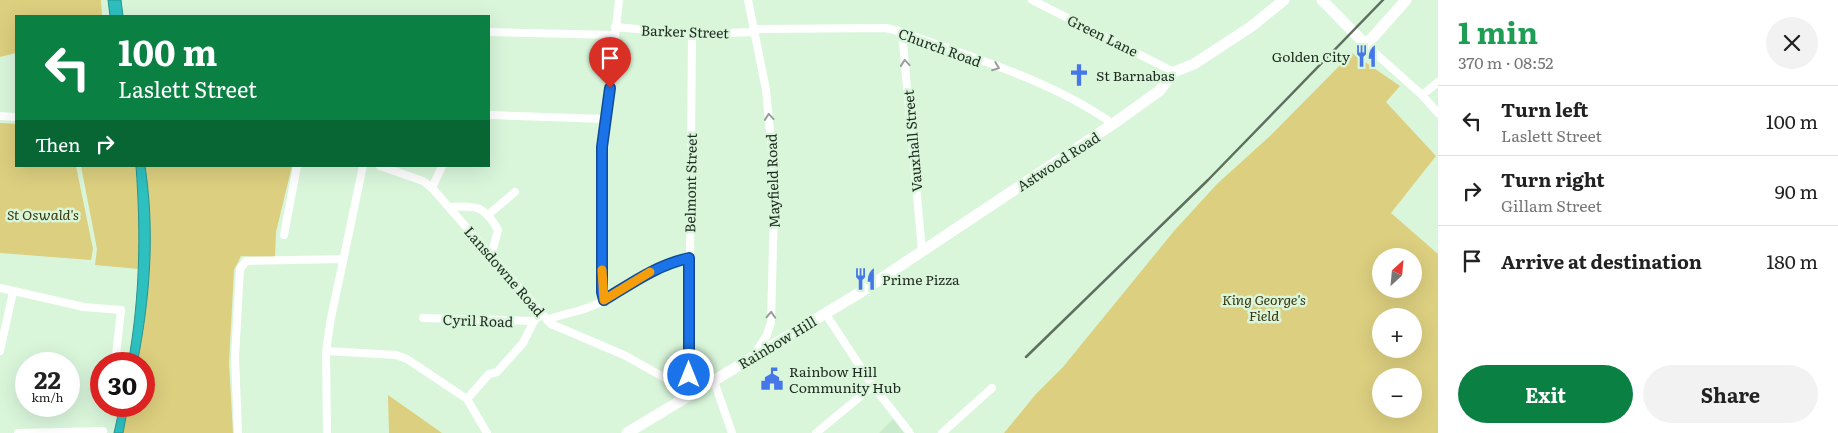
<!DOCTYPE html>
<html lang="en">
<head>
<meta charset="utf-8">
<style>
  :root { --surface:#fff; --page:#f2f2f2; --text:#222; --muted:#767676; --line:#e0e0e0; --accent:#0b8043 }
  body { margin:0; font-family:Literata,serif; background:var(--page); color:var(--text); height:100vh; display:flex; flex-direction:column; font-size:19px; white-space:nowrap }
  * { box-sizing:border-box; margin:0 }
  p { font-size:16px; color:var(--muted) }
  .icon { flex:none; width:28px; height:28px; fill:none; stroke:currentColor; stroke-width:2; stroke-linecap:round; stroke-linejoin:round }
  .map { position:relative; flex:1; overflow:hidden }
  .sheet { display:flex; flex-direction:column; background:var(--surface); width:400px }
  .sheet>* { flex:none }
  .guide { position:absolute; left:15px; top:15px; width:475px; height:152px; border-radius:0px; box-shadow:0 5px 20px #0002; background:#0b8043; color:#fff; overflow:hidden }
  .needle { width:32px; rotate:26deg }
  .controls { position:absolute; left:1372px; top:248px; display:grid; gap:10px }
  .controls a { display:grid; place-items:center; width:50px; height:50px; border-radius:50%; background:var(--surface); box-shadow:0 5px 20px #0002; font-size:25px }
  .speed { position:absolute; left:15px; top:352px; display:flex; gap:10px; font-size:25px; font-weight:700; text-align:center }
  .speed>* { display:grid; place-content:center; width:65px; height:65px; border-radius:50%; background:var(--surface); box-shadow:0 5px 20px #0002; line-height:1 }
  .speed small { font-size:12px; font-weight:400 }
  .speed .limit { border:8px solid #d22; background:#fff; color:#111 }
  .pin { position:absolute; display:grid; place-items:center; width:42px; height:42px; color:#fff; margin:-51px -21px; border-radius:50% 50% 50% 0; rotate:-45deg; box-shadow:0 0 5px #0007 }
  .pin .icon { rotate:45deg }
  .me { position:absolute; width:55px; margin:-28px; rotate:0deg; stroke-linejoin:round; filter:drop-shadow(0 0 4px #0008) }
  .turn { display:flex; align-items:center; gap:18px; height:105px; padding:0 20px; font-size:22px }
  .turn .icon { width:65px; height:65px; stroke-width:2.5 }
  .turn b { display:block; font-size:35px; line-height:42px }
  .then { display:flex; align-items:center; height:48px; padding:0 20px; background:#0003; gap:10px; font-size:19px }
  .round { display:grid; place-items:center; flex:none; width:52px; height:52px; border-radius:26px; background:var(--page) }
  .headline { display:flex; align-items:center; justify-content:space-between; height:85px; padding:0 20px }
  h1 { font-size:30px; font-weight:700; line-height:38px; color:#1e9e55 }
  .cta { display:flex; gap:10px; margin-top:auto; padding:10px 20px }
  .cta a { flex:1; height:58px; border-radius:30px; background:var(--accent); color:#fff; font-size:20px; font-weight:700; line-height:58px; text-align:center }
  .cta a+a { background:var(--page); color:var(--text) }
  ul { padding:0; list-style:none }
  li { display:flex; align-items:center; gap:15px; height:70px; padding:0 20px; border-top:1px solid var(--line) }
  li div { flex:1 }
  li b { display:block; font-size:19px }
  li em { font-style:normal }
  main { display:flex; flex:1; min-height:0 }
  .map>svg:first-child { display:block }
</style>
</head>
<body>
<main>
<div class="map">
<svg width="1438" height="433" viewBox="0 0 1438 433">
  <rect width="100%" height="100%" fill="#d9f6db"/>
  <path fill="#c9ebcb" d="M893,419l11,14h-25z"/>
  <path fill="#dccf7f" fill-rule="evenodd" d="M0,0h101l1,16h-86v37l-16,4z
    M1352,53l48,33 -14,16 50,54 -45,57 47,41v179h-434l32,-39 27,-27 111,-136 43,-47 53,-48zM1414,256v33h-33v-33zM1414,316v33h-33v-33zM1414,376v33h-33v-33z
    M0,123l16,1v42h60l17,83 -2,11 -91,-7z
    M81,166h55l3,56v47l-44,-4 2,-16z
    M145,166h147l-16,66 -1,25 -34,-1 -7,14 -5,93 4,70h-110l5,-27h16v-42h-7c13,-65 18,-133 8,-198z
    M388,395l54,38h-53z"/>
  <path fill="#2dc0bf" stroke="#29938f" d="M108,0h13l2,16h-13z
    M136,166h9c10,65 5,133 -8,198h-9c12,-66 13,-131 8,-198z
    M120,406h8l-5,27h-9z"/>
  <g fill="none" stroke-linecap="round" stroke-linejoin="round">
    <path stroke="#fff" stroke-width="8" d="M748,0l18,90 7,72 1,46 -3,114 -4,13 -14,21
      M1032,0l142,72
      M615,27l77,7 63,-2 3,-3 128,-1 16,4c71,26 149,48 211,92
      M489,32l126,3
      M902,32l20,219
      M692,34l-3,341 8,14
      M1366,45l56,50 16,18
      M1422,95l16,-13
      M489,115l117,4
      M0,116l16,1
      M380,166l43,15 9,7 119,136 73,31 68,38
      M432,188l10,-22
      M450,207c26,-2 35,-1 48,23l-7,26
      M489,214l26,-22
      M284,235l13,-69
      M0,288l84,19 37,3 -6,54
      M604,300l-2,-8 1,-145 16,-147
      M825,313l48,73 37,47
      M423,318l111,3
      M547,320c17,-7 35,-8 52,-17 32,-16 53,-37 90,-45
      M0,351l13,-59
      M326,351l70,4 11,4 60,40 20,34
      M714,381l18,52
      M467,399l22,-25 8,-2 26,-29 11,-22 7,-7
      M18,433l85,-2
      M238,433l-3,-76 5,-88 6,-8 96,-2
      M327,433l-1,-82 5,-33 32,-152
      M816,433l57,-47
      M942,433l50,-45"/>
    <path stroke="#fff" stroke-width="11" d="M1322,0l44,45 40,-45
      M627,433l234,-141 252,-168 46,-33 15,-19 20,-8 58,-38 32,-26"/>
    <path stroke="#5e6f5f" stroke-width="2.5" d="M1026,357l182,-177 175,-180"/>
  </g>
  <defs><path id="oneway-chevron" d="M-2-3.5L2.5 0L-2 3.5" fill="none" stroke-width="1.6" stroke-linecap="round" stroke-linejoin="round" transform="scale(1.25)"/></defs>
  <g stroke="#9a9f9b">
    <use href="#oneway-chevron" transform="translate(905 63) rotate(-95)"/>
    <use href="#oneway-chevron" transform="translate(996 67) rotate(21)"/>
    <use href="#oneway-chevron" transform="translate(769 117) rotate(-95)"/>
    <use href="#oneway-chevron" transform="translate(771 315) rotate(-87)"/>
  </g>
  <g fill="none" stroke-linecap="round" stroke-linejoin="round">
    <defs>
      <path id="route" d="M610,88l-8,59v145l2,8c28,-17 53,-35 85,-42v117"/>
    </defs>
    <use href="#route" stroke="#114b97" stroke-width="12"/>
    <use href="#route" stroke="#1a73e8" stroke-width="9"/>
    <path stroke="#f59e0b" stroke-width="9" d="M602,270l2,30 46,-28"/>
  </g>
  <defs>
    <symbol id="restaurant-bare" viewBox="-9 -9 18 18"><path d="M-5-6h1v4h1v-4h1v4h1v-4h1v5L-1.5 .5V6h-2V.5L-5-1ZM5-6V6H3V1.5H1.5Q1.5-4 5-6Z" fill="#4677e9" stroke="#d9f6db" stroke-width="2.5" paint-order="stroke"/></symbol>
    <symbol id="church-bare" viewBox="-9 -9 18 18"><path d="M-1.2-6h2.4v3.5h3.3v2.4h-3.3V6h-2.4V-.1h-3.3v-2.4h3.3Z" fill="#4677e9" stroke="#d9f6db" stroke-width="2.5" paint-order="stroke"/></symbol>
    <symbol id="civic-bare" viewBox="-9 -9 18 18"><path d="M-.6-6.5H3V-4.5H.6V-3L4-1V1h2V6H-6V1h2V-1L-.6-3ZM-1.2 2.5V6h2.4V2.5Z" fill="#4677e9" stroke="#d9f6db" stroke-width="2.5" paint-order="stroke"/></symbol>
  </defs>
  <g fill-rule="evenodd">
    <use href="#restaurant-bare" x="1350" y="40" width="32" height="32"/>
    <use href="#church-bare" x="1063" y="59" width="32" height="32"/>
    <use href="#restaurant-bare" x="849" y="263" width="32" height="32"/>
    <use href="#civic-bare" x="756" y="363" width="32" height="32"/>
  </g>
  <g text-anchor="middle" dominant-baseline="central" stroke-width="5" stroke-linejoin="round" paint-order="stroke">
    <g font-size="14" fill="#1f2a20" stroke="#d9f6db">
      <text transform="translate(685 31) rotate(2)">Barker Street</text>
      <text transform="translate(1103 35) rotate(26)">Green Lane</text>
      <text transform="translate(940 47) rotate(20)">Church Road</text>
      <text transform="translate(912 141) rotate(-95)">Vauxhall Street</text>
      <text transform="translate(1058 161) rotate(-33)">Astwood Road</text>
      <text transform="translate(772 181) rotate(-92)">Mayfield Road</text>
      <text transform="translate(690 183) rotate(-89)">Belmont Street</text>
      <text transform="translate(505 271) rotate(49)">Lansdowne Road</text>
      <text transform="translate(478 320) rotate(2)">Cyril Road</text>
      <text transform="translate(777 342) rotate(-31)">Rainbow Hill</text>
    </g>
    <g font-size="14" fill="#1f2a20" stroke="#d9f6db" text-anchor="start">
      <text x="1350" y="56" text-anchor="end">Golden City</text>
      <text x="1096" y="75">St Barnabas</text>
      <text x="882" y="279">Prime Pizza</text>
      <text x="789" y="371">Rainbow Hill<tspan x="789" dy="16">Community Hub</tspan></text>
    </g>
    <g font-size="14" font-style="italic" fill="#3b350b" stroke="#d9f6db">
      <text x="43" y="214">St Oswald's</text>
      <text x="1264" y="299">King George's<tspan x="1264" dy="16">Field</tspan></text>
    </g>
  </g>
</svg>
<div class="controls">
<a><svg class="needle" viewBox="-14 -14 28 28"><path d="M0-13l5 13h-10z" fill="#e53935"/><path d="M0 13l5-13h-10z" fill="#767676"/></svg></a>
<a>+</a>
<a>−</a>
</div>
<div class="speed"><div>22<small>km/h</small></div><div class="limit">30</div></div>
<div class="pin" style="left:610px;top:88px;background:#d93025"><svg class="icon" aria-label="arrive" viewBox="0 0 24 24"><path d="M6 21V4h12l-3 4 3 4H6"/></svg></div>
<svg class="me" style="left:689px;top:375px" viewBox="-20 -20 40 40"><circle r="17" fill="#1a73e8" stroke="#fff" stroke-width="3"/><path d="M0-11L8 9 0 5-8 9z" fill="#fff"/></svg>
<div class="guide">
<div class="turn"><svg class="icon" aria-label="left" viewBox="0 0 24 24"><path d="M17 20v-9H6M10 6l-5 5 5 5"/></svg><div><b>100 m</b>Laslett Street</div></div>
<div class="then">Then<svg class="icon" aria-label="right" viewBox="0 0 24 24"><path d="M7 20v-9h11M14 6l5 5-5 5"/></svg></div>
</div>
</div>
<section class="sheet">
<div class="headline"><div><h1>1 min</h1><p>370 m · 08:52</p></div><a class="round"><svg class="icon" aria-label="close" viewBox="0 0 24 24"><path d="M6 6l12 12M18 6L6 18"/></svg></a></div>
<ul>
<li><svg class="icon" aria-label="left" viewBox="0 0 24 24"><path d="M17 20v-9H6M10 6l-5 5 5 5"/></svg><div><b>Turn left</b><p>Laslett Street</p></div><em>100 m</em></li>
<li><svg class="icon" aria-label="right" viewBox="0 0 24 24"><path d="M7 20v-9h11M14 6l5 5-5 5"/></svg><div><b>Turn right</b><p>Gillam Street</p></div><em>90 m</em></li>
<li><svg class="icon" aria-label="arrive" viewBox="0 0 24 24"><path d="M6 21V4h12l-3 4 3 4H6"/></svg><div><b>Arrive at destination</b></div><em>180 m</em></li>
</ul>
<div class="cta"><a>Exit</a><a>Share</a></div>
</section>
</main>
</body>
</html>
